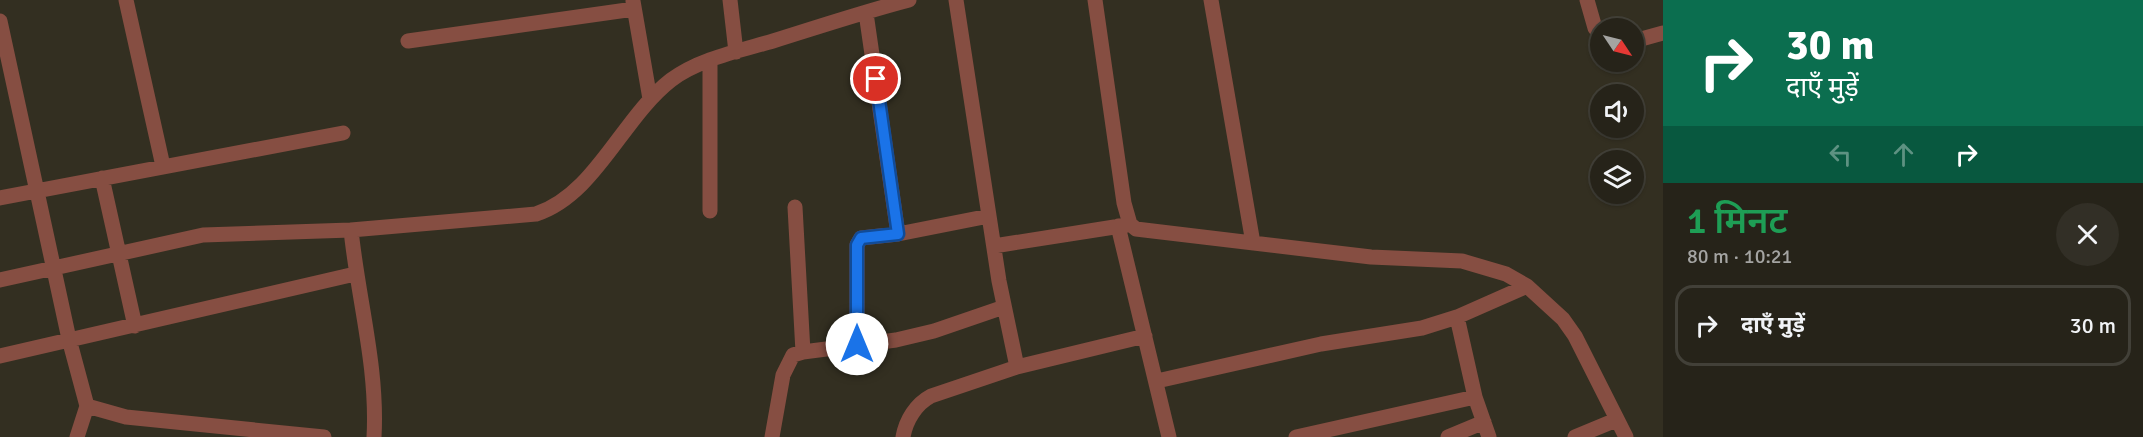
<!DOCTYPE html>
<html lang="hi">
<head>
<meta charset="utf-8">
<style>
  :root { --surface:#262319; --page:#322f26; --text:#f1f3f6; --muted:#a4a4a2; --line:#424038 }
  body { margin:0; font-family:Signika,"Noto Sans Devanagari",sans-serif; background:var(--page); color:var(--text); height:100vh; display:flex; flex-direction:column; font-size:22px; white-space:nowrap }
  * { box-sizing:border-box; margin:0 }
  p { font-size:20px; color:var(--muted) }
  .icon { flex:none; width:33px; height:33px; fill:none; stroke:currentColor; stroke-width:2; stroke-linecap:round; stroke-linejoin:round }
  .map { position:relative; flex:1; overflow:hidden }
  .details { display:flex; flex-direction:column; background:var(--surface); width:480px }
  .details>* { flex:none }
  .top-card { background:#0b6e4f; color:#fff; overflow:hidden }
  .needle { width:39px; rotate:125deg }
  .controls { position:absolute; left:1590px; top:18px; display:grid; gap:12px }
  .controls a { display:grid; place-items:center; width:54px; height:54px; border-radius:50%; background:var(--surface); box-shadow:0 2px 4px #0004,0 0 0 2px var(--line); font-size:30px }
  .pin { position:absolute; display:grid; place-items:center; width:51px; height:51px; color:#fff; margin:-26px; border:3px solid #fff; border-radius:50%; box-shadow:0 2px 6px #0007 }
  .me { position:absolute; width:66px; margin:-33px; rotate:0deg; stroke-linejoin:round; filter:drop-shadow(0 0 4px #0008) }
  .turn { display:flex; align-items:center; gap:21px; height:126px; padding:0 24px; font-size:27px }
  .turn .icon { width:78px; height:78px; stroke-width:2.5 }
  .turn b { display:block; font-size:42px; line-height:51px }
  .lanes { display:flex; align-items:center; height:57px; padding:0 24px; background:#0003; justify-content:center; gap:30px; direction:ltr }
  .lanes .off { opacity:.35 }
  .round { display:grid; place-items:center; flex:none; width:63px; height:63px; border-radius:32px; background:var(--page) }
  .summary { display:flex; align-items:center; justify-content:space-between; height:102px; padding:0 24px }
  h1 { font-size:36px; font-weight:600; line-height:45px; color:#1e9e55 }
  ul { padding:0; list-style:none }
  li { display:flex; align-items:center; gap:18px; height:81px; margin:0 12px 9px; padding:0 12px; border:3px solid var(--line); border-radius:18px }
  li div { flex:1 }
  li b { display:block; font-size:22px }
  li em { font-style:normal }
  main { display:flex; flex:1; min-height:0 }
  .map>svg:first-child { display:block }
</style>
</head>
<body>
<main>
<div class="map">
<svg width="1663" height="437" viewBox="0 0 1663 437">
  <rect width="100%" height="100%" fill="#332f21"/>
  <g fill="none" stroke-linecap="round" stroke-linejoin="round">
    <path stroke="#864e42" stroke-width="15" d="M126,0l37,166
      M730,0l6,52
      M956,0l43,281 18,86
      M1095,0l29,203 6,21 6,5 235,28 91,4 44,13 21,12 36,33 12,17 51,101
      M1211,0l42,243
      M1587,0l8,28 5,7
      M633,1l17,98
      M866,13l32,221
      M0,21l69,318 18,67 39,11 198,20
      M408,41l226,-32
      M1634,41l29,-8
      M102,178l33,148
      M0,198l343,-65
      M795,207l8,145
      M710,211v-150
      M1118,226l51,211
      M351,230c7,69 27,137 23,207
      M994,246l133,-21
      M0,280l203,-45 148,-5 185,-16c59,-19 86,-96 135,-134 28,-21 68,-29 102,-39 45,-14 90,-29 136,-41
      M1457,317l18,80 14,40
      M857,344v-99l4,-7 37,-4 91,-18
      M0,356l355,-82
      M1157,381l164,-37 101,-16 35,-11 70,-31
      M77,437l10,-31
      M772,437l11,-62 10,-20 10,-3 93,-12 38,-9 70,-24
      M903,437c3,-17 13,-33 28,-41l86,-29 128,-31
      M1296,437l179,-40
      M1448,437l36,-15
      M1575,437l41,-17"/>
  </g>
  <g fill="none" stroke-linecap="round" stroke-linejoin="round">
    <defs>
      <path id="route" d="M857,344v-99l4,-7 37,-4 -22,-155"/>
    </defs>
    <use href="#route" stroke="#114b97" stroke-width="15"/>
    <use href="#route" stroke="#1a73e8" stroke-width="10"/>
  </g>
</svg>
<div class="controls">
<a><svg class="needle" viewBox="-14 -14 28 28"><path d="M0-13l5 13h-10z" fill="#e53935"/><path d="M0 13l5-13h-10z" fill="#a4a4a2"/></svg></a>
<a><svg class="icon" aria-label="sound" viewBox="0 0 24 24"><path d="M4 9h4l5-4v14l-5-4H4zM17 9q2 3 0 6"/></svg></a>
<a><svg class="icon" aria-label="layers" viewBox="0 0 24 24"><path d="M12 4l9 5-9 5-9-5zM3 14l9 5 9-5"/></svg></a>
</div>
<div class="pin" style="left:876px;top:79px;background:#d93025"><svg class="icon" aria-label="arrive" viewBox="0 0 24 24"><path d="M6 21V4h12l-3 4 3 4H6"/></svg></div>
<svg class="me" style="left:857px;top:344px" viewBox="-20 -20 40 40"><circle r="19" fill="#fff"/><path d="M0-13L10 11 0 6-10 11z" fill="#1a73e8"/></svg>
</div>
<section class="details">
<div class="top-card">
<div class="turn"><svg class="icon" aria-label="right" viewBox="0 0 24 24"><path d="M7 20v-9h11M14 6l5 5-5 5"/></svg><div><b>30 m</b>दाएँ मुड़ें</div></div>
<div class="lanes"><svg class="icon off" aria-label="left" viewBox="0 0 24 24"><path d="M17 20v-9H6M10 6l-5 5 5 5"/></svg><svg class="icon off" aria-label="ahead" viewBox="0 0 24 24"><path d="M12 20V5M6 11l6-6 6 6"/></svg><svg class="icon" aria-label="right" viewBox="0 0 24 24"><path d="M7 20v-9h11M14 6l5 5-5 5"/></svg></div>
</div>
<div class="summary"><div><h1>1 मिनट</h1><p>80 m · 10:21</p></div><a class="round"><svg class="icon" aria-label="close" viewBox="0 0 24 24"><path d="M6 6l12 12M18 6L6 18"/></svg></a></div>
<ul>
<li><svg class="icon" aria-label="right" viewBox="0 0 24 24"><path d="M7 20v-9h11M14 6l5 5-5 5"/></svg><div><b>दाएँ मुड़ें</b></div><em>30 m</em></li>
</ul>
</section>
</main>
</body>
</html>
